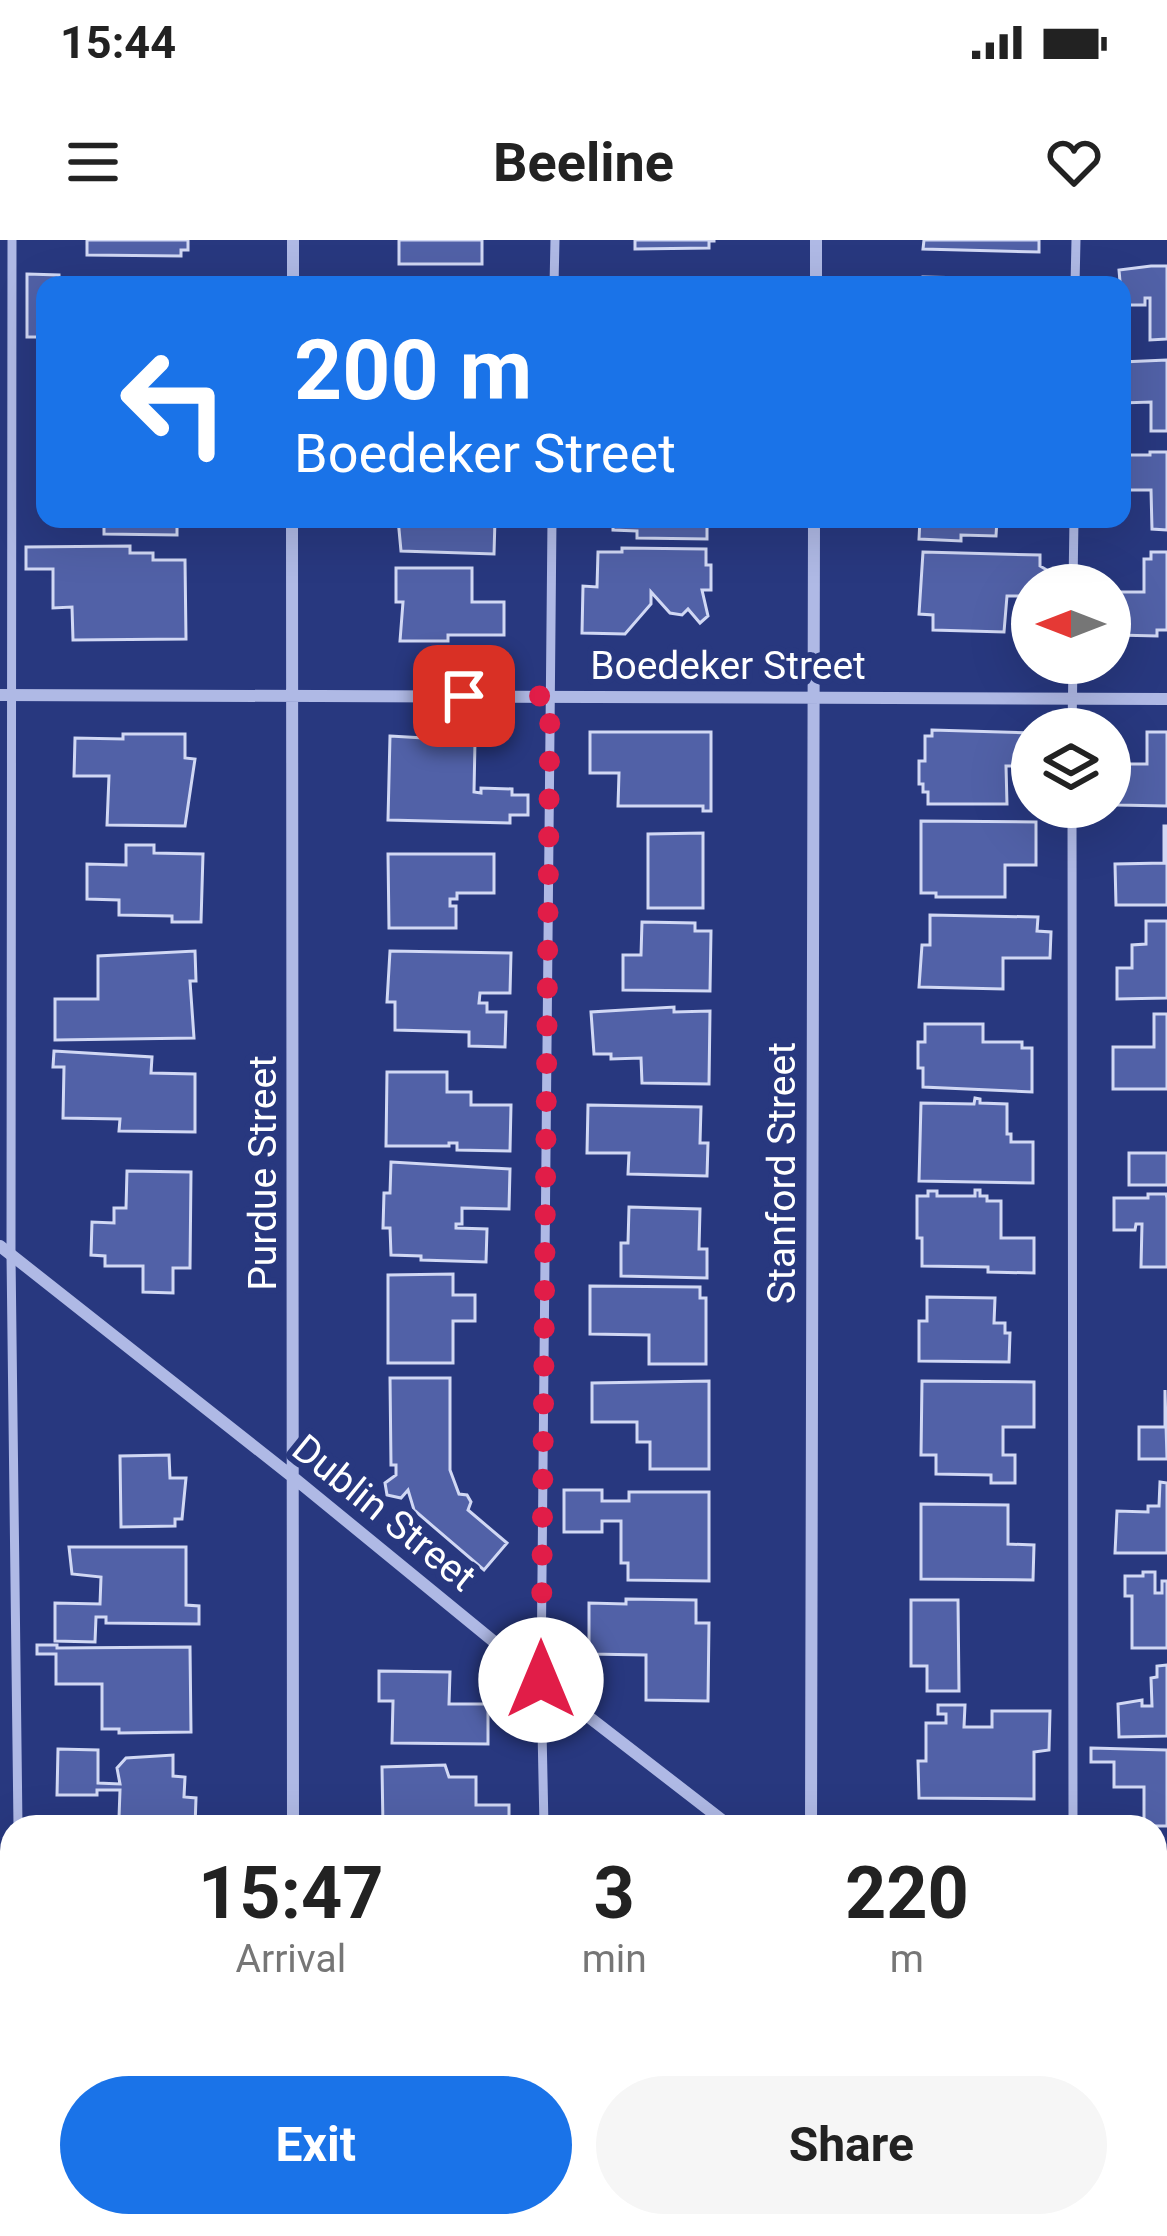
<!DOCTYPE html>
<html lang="en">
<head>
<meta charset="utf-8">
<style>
  :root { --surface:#fff; --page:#f6f6f6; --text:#222; --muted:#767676; --accent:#1a73e8 }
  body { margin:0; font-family:Roboto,sans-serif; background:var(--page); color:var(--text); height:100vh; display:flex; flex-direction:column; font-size:45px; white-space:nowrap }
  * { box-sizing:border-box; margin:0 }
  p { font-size:39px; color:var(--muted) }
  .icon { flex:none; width:66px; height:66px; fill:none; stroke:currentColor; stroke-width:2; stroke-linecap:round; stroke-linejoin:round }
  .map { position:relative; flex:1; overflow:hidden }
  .sheet { position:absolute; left:0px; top:1575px; width:1167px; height:423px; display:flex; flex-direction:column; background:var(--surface); border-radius:36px 36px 0 0; box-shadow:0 12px 48px #0002 }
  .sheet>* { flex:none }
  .banner { position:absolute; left:36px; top:36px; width:1095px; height:252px; border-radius:24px; box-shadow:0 12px 48px #0002; background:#1a73e8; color:#fff; overflow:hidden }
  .needle { width:78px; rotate:270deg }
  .fabs { position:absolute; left:1011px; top:324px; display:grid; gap:24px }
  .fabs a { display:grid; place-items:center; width:120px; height:120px; border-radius:50%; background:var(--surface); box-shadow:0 12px 48px #0002; font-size:60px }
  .pin { position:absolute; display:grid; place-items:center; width:102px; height:102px; color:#fff; margin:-51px; border-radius:24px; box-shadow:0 6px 18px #0006 }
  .me { position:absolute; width:132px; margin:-66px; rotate:0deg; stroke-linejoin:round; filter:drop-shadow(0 0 9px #0008) }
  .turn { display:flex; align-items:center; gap:42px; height:252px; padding:0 60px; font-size:54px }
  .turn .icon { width:156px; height:156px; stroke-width:2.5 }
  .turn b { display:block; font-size:84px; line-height:102px }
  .eta { display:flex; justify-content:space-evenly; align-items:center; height:204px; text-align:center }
  .eta b { font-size:72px; font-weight:700; line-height:84px }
  .action { display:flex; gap:24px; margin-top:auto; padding:24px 60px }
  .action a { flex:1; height:138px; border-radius:72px; background:var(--accent); color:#fff; font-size:48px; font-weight:700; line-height:138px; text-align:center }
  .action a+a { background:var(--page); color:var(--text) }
  .status { display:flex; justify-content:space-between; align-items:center; height:84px; padding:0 60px; background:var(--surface); direction:ltr }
  .status svg { height:33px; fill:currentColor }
  header { display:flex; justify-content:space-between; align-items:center; height:156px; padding:0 60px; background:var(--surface); font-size:54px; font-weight:700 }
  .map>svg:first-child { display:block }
</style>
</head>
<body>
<div class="status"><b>15:44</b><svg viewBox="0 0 49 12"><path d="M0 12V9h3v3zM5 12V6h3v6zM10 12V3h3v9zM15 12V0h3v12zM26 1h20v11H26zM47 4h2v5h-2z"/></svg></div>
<header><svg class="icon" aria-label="menu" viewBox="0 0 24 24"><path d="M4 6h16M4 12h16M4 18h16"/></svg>Beeline<svg class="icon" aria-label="heart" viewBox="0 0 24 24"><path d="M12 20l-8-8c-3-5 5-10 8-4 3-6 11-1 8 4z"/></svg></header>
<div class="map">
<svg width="1167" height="1996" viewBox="0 0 1167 1996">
  <rect width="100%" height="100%" fill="#28387f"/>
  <path fill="#5161a7" stroke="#d1d8f4" stroke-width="3" d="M87,0h101v10h-7v6l-94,-1z
    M399,0h83v24h-83z
    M635,0h79v1h-5v7l-74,1z
    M924,0h115v12l-116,-3z
    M1151,26h16v73l-17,1v-42h-5v7h-23l-3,-35z
    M27,34l32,1v10h-14v52h-18z
    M923,37l93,2v6h-93z
    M643,38h45v7h-45z
    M1167,120v71h-16v-29l-29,1v-41z
    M1150,212h17v78l-15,-1 -1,-39h-29v-35h28z
    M104,279h73v16l-73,-1z
    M398,279h97l-1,35 -93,-3z
    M613,279h94v20l-70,-1v-7l-24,-1z
    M920,279h77l-1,17 -35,-1v6l-42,-2z
    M130,306v7h23v7h32l1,79 -113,1 -1,-33 -19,1v-39h-27v-22z
    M622,308l84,1v16h5v25h-9l6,26 -8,7 -12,-14 -6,6 -12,-2 -19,-21v12l-26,30 -43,-1 1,-47 14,1 1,-35h24z
    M923,312l117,3v11l12,7v12h-20v11h-25l-3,36 -71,-2v-15l-14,-1z
    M1151,312h16v78h-10v6l-40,-1 1,-43h26v-33h7z
    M396,328h76v34h32v33h-56v6h-48l3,-39h-7z
    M932,490l100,3v40h-17v-7h-9l1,38h-79v-12h-5v-8h-4v-23h6v-25h7z
    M590,492h121v79h-8v-5h-85l1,-33h-29z
    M1147,492h20v74l-49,-1v-41h29z
    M123,494h62v24l10,1 -10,67 -78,-1 2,-49h-35l1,-38 48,1z
    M390,496l85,5 -1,51 7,1v-5l31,1v6h16v20h-18v8l-122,-3z
    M921,581l115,1v43h-31v32h-69v-4h-15z
    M1164,586h3v79h-51l-1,-41 49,-1z
    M703,593v75h-55v-74z
    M126,605h28v8l49,1 -2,68h-29v-6l-53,-1v-15l-32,-1v-35l39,1z
    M388,614h106v39h-37v6h-7v7h6v22h-67z
    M930,675l108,2 -1,14 14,1 -1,26h-47v31l-84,-2 3,-42h8z
    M1146,681h21v77l-50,1v-31h15v-23l14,-1z
    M642,682l53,1v8h16l-1,60 -87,-1v-35h18z
    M195,711l1,30h-6l4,57 -139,2v-41h43v-43z
    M390,711l121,2 -1,40h-30l-1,10h8v9h19l-1,35 -36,-1v-14l-74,-2v-28h-8z
    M674,767v5l36,-1 -1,73 -67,-1 -1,-25 -30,1v-5h-17l-3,-42z
    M1154,774h13v75h-54v-42h41z
    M925,784h58v18h39v6h10v44l-109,-5v-19h-5v-26h7z
    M54,811l98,6 -1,16 44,1v58l-76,-1 1,-12 -57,-1 1,-51h-11z
    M387,832h60v20h24v13h40l-1,46 -53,-1v-7h-8v3h-63z
    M975,858l5,1v4l27,1v30h4v8h22v41l-114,-2 2,-78 53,1z
    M588,865l113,2 -1,36h8l-1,33 -79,-2 1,-21h-42z
    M1129,913h38v32h-38z
    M391,922l119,7 -1,40 -47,-1v16h-6v4l31,1 -1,33 -65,-2v-4l-30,-1 -1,-27h-7l1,-35h6z
    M127,931l64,1 -1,96h-17v25l-30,-1v-26h-38v-10l-14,-1 1,-33 22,1v-15h12z
    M975,950h5v6h7v5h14v37h33v35l-46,-1v-5l-66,-1v-28h-5v-42h11v-5h9v5h38z
    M1148,954h18l1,4v69h-26l1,-43h-6l-1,6h-21v-32h34z
    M629,967l71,2 -1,40h8v29l-86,-2v-33h7z
    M453,1034v21h22v26h-22v42h-65v-88z
    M590,1046l110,1v11h6v66h-57v-29l-59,-1z
    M927,1057l68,1 -1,25h11v10h5l-1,29 -90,-1v-40h8z
    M390,1138h60v92l9,24 8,1 4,7 -3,8 39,33 -23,27 -70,-60 -6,-20 -7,8 -14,-3 -2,-12 11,-8v-10h-5z
    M709,1141v88h-59v-27h-13v-20h-45v-39z
    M922,1141l112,1v45h-31v28h12v28h-24v-8l-55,-1v-19h-15z
    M1165,1150l2,69h-28v-32h26z
    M169,1215l1,23h16l-4,41h-7v7l-54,1 -1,-71z
    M1160,1242l7,1v70h-52l2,-42 31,1v-6h11z
    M564,1250h38v11h27v-9h80v89l-81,-1v-17h-7v-42h-19v11h-38z
    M921,1264l87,1v39l26,1 -1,35 -112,-1z
    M69,1307h117v58l13,1v18l-93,-1v-6h-10l-1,25 -40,-1v-38l45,1 1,-27 -29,-3z
    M1143,1332h12v21h7v-12h5v67h-35v-52h-7v-20h18z
    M626,1359l70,1v23h13l-1,78 -62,-1v-45l-57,-1v-51l37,1z
    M911,1360h47l1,91h-32v-25h-16z
    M37,1405h20v3l133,-1 1,85 -72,1v-4h-17v-45h-46v-30h-19z
    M1167,1425v71l-48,1 -1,-33 24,-4v6h10l-1,-28 6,-1v-11z
    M379,1431l71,1 -1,32h39v40l-96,-1 1,-42h-14z
    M938,1465h27l-1,22h28v-16h58l-1,39 -15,2v47l-115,-1 -1,-37h8v-38h20v-9h-8z
    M1091,1508l76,2v76h-23v-39h-30v-25h-23z
    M58,1509l40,1v33l22,1 -3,-16 9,-10 47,-3v21l12,1 -1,20 12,1 -1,29h-68l-8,-9 1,-28h-23v5h-40z
    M445,1525l4,12h27v28h33v22h-126l-1,-60z
    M924,1581l69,2v4h-70z
    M1162,1631h5v49h-5z
    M1164,1732l3,1v80l-12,-5v-54z"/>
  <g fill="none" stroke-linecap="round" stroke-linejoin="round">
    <path stroke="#afb9e5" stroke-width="9" d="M12,0l-1,1015 7,572
      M554,45l1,-45
      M1075,45l1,-45
      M1073,345l1,-66
      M1072,489l1,-66
      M1072,567l1,1020
      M544,1587l-3,-147 11,-1161
      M22,1986v10
      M550,1996v-10
      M1071,1996v-10"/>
    <path stroke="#afb9e5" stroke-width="12" d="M293,45v-45
      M816,45v-45
      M292,279l1,1308
      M0,455l1167,4
      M0,1006l294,232 247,202 190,147
      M811,1587l3,-1308
      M1155,1864l12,6
      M1155,1978h12
      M0,1981h12
      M292,1996v-10
      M811,1996v-10"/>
  </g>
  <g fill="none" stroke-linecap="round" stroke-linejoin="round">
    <path stroke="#e11d48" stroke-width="21" stroke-dasharray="0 37.8" d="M464,456h86l-9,984"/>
  </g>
  <g text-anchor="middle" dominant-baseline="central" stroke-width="12" stroke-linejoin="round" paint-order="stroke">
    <g font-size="39" fill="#fff" stroke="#28387f">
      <text x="728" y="426">Boedeker Street</text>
      <text transform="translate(263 933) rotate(-90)">Purdue Street</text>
      <text transform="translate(782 933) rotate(-90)">Stanford Street</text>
      <text transform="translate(384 1273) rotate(39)">Dublin Street</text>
    </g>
  </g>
</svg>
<div class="fabs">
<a><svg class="needle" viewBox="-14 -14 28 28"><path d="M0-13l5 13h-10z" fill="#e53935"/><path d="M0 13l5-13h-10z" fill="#767676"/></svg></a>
<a><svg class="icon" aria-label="layers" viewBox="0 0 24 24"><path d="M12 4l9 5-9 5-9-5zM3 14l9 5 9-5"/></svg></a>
</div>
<div class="pin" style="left:464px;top:456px;background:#d93025"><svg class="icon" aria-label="arrive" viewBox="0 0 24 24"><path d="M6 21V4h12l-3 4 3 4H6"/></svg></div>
<svg class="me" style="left:541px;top:1440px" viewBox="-20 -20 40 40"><circle r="19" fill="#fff"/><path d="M0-13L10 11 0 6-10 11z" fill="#e11d48"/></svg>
<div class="banner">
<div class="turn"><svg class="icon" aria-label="left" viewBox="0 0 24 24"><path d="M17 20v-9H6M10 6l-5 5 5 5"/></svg><div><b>200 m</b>Boedeker Street</div></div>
</div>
<section class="sheet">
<div class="eta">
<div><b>15:47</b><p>Arrival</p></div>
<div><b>3</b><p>min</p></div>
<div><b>220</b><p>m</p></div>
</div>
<div class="action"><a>Exit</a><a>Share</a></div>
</section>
</div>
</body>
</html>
